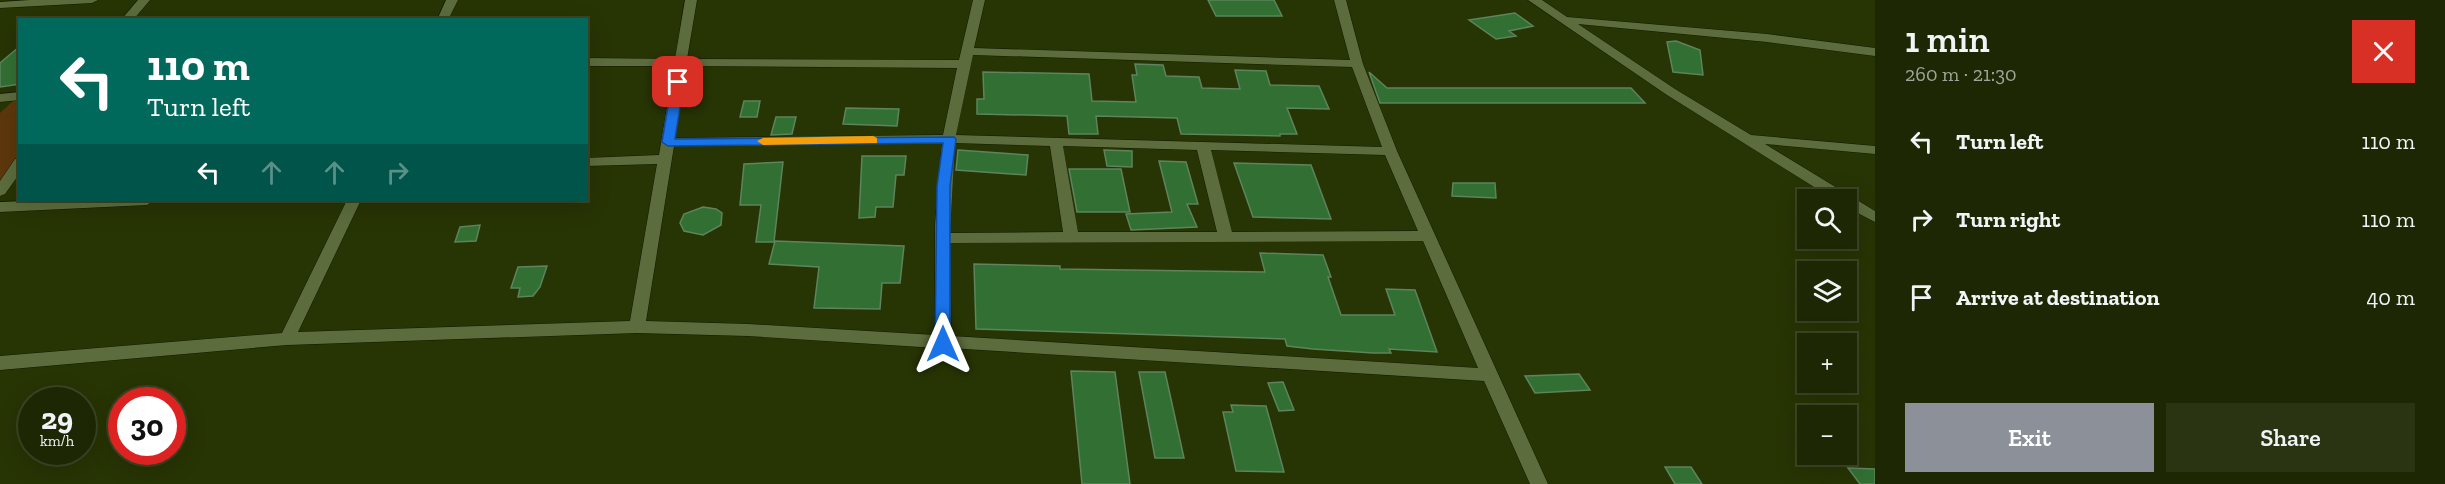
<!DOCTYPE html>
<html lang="en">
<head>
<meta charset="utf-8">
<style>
  :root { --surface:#1d2703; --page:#2a3312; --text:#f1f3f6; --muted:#a0a59a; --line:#3b4425; --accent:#8c9099 }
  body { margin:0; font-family:"Zilla Slab",serif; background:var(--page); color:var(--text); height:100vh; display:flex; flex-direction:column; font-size:22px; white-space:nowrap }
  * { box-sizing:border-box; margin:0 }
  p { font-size:20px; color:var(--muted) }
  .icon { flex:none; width:33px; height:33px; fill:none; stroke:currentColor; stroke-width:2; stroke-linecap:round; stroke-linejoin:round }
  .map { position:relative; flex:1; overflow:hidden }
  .side { display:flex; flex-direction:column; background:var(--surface); width:570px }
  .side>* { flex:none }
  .hud { position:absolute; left:18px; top:18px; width:570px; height:183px; border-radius:0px; box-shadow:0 6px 24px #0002,0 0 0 2px var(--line); background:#00695c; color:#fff; overflow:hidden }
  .tools { position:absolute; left:1797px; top:189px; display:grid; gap:12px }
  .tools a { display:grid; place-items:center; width:60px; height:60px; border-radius:0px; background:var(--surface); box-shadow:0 6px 24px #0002,0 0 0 2px var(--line); font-size:30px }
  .speed { position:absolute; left:18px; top:387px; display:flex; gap:12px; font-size:30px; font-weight:700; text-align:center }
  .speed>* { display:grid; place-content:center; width:78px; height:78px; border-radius:50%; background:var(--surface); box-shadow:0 6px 24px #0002,0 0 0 2px var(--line); line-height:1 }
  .speed small { font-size:15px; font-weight:400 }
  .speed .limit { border:9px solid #d22; background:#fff; color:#111 }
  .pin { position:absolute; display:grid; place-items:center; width:51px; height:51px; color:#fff; margin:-26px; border-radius:12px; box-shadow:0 3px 9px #0006 }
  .me { position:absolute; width:66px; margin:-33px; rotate:0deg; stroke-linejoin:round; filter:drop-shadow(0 0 4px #0008) }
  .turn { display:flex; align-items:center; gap:21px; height:126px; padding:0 30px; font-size:27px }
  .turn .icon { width:78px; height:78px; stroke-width:2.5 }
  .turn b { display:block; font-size:42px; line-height:51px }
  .lanes { display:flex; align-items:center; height:57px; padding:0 30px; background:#0003; justify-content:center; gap:30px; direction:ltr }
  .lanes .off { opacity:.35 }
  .round { display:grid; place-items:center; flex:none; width:63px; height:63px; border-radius:0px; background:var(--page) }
  .overview { display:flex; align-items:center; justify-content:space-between; height:102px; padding:0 30px }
  h1 { font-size:36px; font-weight:600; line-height:45px }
  .button { display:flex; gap:12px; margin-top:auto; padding:12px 30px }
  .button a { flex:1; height:69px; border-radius:0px; background:var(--accent); color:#fff; font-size:24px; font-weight:600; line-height:69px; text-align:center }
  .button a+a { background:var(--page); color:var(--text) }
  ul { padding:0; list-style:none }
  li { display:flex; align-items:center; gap:18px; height:78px; padding:0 30px }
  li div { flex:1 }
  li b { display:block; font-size:22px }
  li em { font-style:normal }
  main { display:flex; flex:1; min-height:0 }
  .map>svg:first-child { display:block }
</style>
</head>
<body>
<main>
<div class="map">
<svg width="1875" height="484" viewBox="0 0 1875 484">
  <rect width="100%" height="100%" fill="#273404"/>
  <path fill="#5d370b" d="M15,99h4v58l-19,28v-72z"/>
  <path fill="#326f33" stroke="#5e835d" stroke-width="1.5" d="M1208,0h66l8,16h-66z
    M1515,13l18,13 -24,5 7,5 -20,3 -27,-19z
    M1676,41l24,9 3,25 -30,-3 -6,-30z
    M20,46v38l-20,3v-24z
    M1135,64l28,1 3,11 33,1 3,11 38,1 -5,-19 31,1 4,14 49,1 10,23 -42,-1 10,26h-17v2l-99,-2 -4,-16 -81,-2 2,18h-29l-2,-18 -90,-2v-15h7l-1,-27 106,2 3,27 44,1 -4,-27h5z
    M1369,72l18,16h244l14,15h-265z
    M744,101h16l-3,16h-17z
    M846,108l53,1 -2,17 -54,-2z
    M776,117h20l-4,17 -21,1z
    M958,150l70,5 -2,20 -70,-5z
    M1104,150l28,1v16l-25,-1z
    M862,156h44l-2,19h-8l-3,32h-17l-1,10 -16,1z
    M1159,161l27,1 12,42h-11l10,23 -66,3 -5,-16 46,-2z
    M783,162l-9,80h-18l5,-37h-21l4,-41z
    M1234,163l77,2 20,54 -78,-2z
    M1069,169h52l9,43h-53z
    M1453,183h42l1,15 -44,-2z
    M703,207l13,2 6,4 -1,12 -18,10 -19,-4 -4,-8 4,-9z
    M480,225l-4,16 -21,1 5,-15z
    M775,241l129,5 -4,37h-18l-2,26 -66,-1 5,-41 -50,-3z
    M1260,253l63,2 8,22h-3l13,38h54l-9,-26 29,1 22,62 -48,-3 2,4h-18l-60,-4 -26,-3 -2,-7 -309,-10 -2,-65 86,2v3l205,3z
    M547,266l-7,21 -7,9 -15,1 2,-9h-9l7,-21z
    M1071,371l44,1 15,112h-48z
    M1139,372h26l19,86h-29z
    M1579,374l11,16 -55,3 -10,-17z
    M1283,382l11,28 -15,1 -11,-28z
    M1231,405l35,1 18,66 -48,-1 -13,-59h10z
    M1665,467h26l11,17h-27z
    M1848,468l27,1v15h-15z"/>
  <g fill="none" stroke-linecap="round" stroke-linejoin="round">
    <defs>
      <path id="minor" d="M30,0h68l-6,3 -92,5v-6z
        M138,0h12l-17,20h-12z
        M446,0h12l-10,20h-11z
        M685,0h12l-10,59 272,1 14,-60h12l-11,48 376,12 -16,-60h12l17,64 34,87 151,333h-18l-46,-103 -535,-33 -6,2 -6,-2 -189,-12 -111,-3 -350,12 -287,25v-14l282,-23 65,-133h14l-63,132 332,-11 27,-157 -71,2v-8l73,-3 15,-89h-88v-8l89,1zM973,55l379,12 30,80 -426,-12zM686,66l271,2 -14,67 -268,3zM942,143l-7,82v110l-187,-11 -102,-3 28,-175zM955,143l95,3 13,86 -113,1zM1063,146l134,4 20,82h-139zM1211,150l174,5 33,76 -186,1zM1423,241l55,127 -527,-32 -1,-93z
        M1528,0h14l25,17 200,17 108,14v8l-108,-14 -189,-18 97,65 76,46 124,11v8l-110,-10 110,67v11l-29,-15v-7h-11l-168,-105z
        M20,92v8l-20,2v-8z
        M20,158v15l-15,21 -5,2v-15l15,-22z
        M58,200h96l-7,5 -147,7v-10z"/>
    </defs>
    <use href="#minor" stroke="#111b00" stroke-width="1"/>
    <use href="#minor" fill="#5c6c3d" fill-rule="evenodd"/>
  </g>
  <path fill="#1a73e8" stroke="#114b97" stroke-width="1.5" d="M678,78l6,4 -9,57 279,-2 2,2 -6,47v158l-2,4h-11l-2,-4 2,-158 6,-43 -275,3 -6,-4 10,-60z"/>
  <path fill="#f59e0b" d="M873,136l4,2v5l-114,2 -6,-4 6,-3z"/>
</svg>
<div class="tools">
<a><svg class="icon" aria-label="search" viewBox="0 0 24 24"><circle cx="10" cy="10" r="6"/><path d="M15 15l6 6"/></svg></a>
<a><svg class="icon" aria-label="layers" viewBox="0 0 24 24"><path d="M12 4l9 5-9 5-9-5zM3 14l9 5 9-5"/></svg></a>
<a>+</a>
<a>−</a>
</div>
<div class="speed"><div>29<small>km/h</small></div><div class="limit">30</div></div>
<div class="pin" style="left:678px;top:82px;background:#d93025"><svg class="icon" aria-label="arrive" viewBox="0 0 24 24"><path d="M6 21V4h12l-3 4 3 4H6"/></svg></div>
<svg class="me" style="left:943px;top:344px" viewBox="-20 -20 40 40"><path d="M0-17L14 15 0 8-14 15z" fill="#1a73e8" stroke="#fff" stroke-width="4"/></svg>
<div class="hud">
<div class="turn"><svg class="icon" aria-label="left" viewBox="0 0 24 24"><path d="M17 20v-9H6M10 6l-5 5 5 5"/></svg><div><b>110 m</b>Turn left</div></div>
<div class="lanes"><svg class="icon" aria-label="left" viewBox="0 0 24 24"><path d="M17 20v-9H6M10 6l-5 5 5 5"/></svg><svg class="icon off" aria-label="ahead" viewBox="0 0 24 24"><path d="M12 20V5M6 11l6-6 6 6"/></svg><svg class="icon off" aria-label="ahead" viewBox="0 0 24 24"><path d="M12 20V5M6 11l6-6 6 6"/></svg><svg class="icon off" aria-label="right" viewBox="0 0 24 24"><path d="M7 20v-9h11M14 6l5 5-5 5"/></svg></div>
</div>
</div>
<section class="side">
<div class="overview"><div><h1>1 min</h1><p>260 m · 21:30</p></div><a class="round" style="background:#d93025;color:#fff"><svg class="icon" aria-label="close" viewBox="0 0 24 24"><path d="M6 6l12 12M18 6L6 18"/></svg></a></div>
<ul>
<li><svg class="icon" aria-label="left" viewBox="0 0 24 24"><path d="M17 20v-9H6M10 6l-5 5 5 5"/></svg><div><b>Turn left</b></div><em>110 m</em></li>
<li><svg class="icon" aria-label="right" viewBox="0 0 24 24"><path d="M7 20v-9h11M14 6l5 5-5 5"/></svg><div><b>Turn right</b></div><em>110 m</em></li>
<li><svg class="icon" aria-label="arrive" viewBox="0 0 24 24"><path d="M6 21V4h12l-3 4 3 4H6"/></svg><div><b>Arrive at destination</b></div><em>40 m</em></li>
</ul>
<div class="button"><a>Exit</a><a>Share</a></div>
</section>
</main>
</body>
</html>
